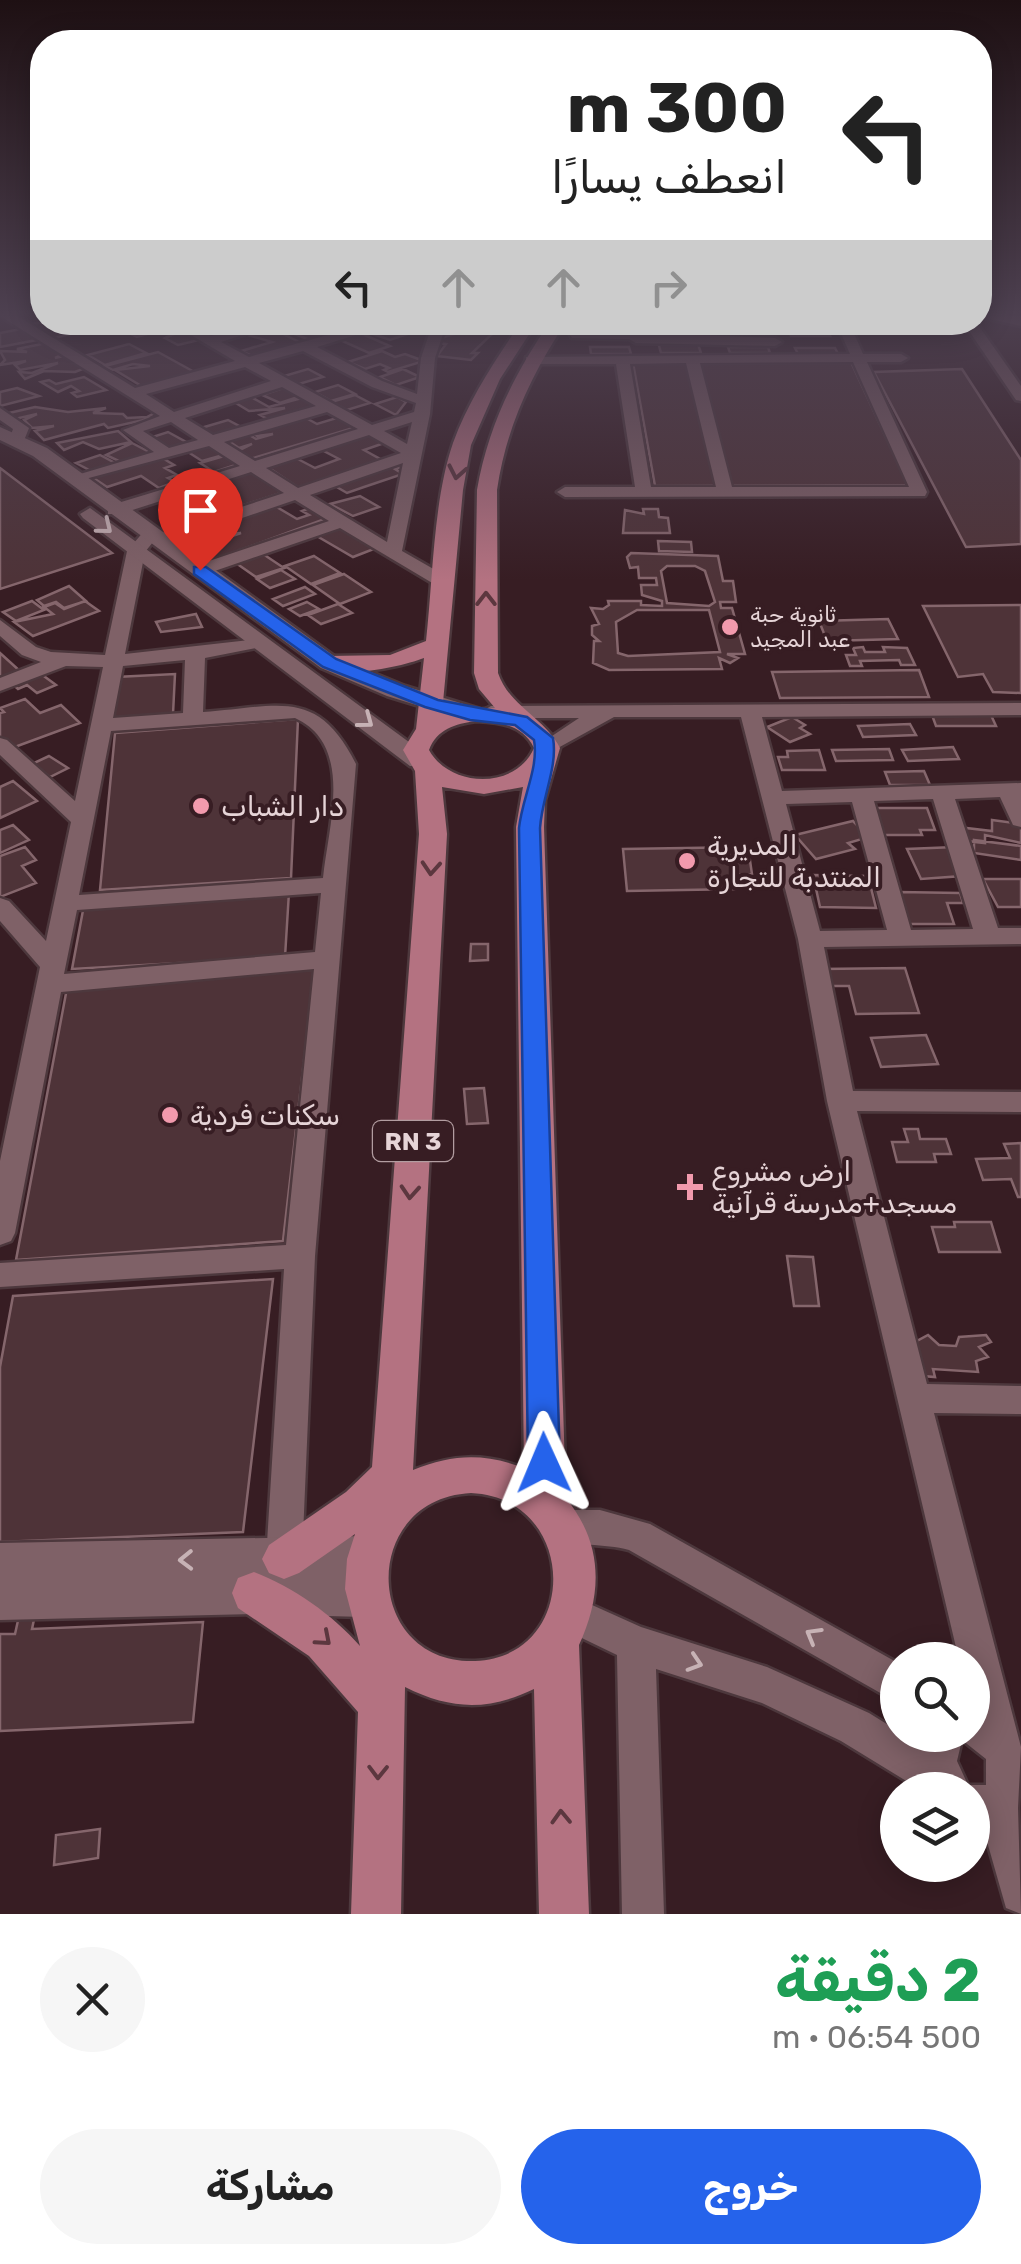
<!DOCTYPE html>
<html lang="ar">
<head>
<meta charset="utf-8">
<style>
  :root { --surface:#fff; --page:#f6f6f6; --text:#222; --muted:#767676; --accent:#2563eb }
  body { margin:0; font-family:Rubik,Cairo,sans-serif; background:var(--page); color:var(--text); direction:rtl; height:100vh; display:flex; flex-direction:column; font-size:38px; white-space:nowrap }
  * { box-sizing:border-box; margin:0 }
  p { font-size:32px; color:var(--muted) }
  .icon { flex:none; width:55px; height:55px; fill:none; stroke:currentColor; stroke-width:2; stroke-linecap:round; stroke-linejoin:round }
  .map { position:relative; height:1914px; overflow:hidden; direction:ltr }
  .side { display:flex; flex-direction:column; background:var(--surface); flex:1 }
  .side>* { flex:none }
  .banner { position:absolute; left:30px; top:30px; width:962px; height:305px; border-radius:40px; box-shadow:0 5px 25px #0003; direction:rtl; background:#fff; color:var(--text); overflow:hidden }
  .tools { position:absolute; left:880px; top:1642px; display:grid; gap:20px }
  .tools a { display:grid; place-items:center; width:110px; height:110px; border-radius:50%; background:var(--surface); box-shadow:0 5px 25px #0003; font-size:50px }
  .pin { position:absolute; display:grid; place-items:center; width:85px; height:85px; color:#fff; margin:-102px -42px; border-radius:50% 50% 50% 0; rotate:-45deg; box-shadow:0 0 10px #0007 }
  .pin .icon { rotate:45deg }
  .me { position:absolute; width:110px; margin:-55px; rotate:359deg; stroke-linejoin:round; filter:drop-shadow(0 0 8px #0008) }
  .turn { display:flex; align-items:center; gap:35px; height:210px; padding:0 40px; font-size:45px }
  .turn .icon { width:130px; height:130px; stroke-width:2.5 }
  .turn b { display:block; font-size:70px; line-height:85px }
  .lanes { display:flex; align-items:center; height:95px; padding:0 40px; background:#0003; justify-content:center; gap:50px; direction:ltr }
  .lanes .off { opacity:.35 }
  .round { display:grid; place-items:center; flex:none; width:105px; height:105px; border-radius:52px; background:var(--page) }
  .headline { display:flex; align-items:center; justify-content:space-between; height:170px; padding:0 40px }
  h1 { font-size:60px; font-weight:700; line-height:75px; color:#1e9e55 }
  .button { display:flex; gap:20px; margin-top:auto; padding:20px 40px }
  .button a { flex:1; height:115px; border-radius:60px; background:var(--accent); color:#fff; font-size:40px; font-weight:700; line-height:115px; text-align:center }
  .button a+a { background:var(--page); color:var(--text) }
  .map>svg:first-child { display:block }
</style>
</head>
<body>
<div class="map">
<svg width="1021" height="1914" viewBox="0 0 1021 1914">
  <rect width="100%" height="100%" fill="#371d23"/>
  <path fill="#4e3338" stroke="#85666c" stroke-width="2.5" fill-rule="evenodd" d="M42,322h25l8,5 32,-3 -52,14 -22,-14z
    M151,322l27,3 -41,12 -13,-7z
    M286,322l87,1 -61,18 -37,-15z
    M400,322l22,7 -32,11 -20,-7z
    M585,324h38l1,6h-38z
    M267,326l34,17 -49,13 -11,-5 31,-9 -24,-7z
    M26,328l16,11 -42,8v-14z
    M185,329l18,10 -25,6 -13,-7z
    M724,329h38l2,6h-39z
    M467,330l26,3 -21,20h6l-7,7 -34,-4 9,-12 -9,-1 7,-6z
    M789,330h38l3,6h-39z
    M360,333l30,13 -21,7 -31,-14z
    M44,340l20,14 -9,4 8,-2 25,11 -13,5 -31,-1 -19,8 -6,-7 13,1 26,-10 -38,7 -5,-5 11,-4 -26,4 5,-5 -5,-9 27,1 -10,-3 25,-5 -3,-3z
    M697,341l4,12h-40l-3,-11z
    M129,344l17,9 -41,12 -17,-10z
    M590,347h39l2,7h-40z
    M728,347h40l2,6h-40z
    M795,348h40l3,6h-40z
    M382,351l13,6 10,-3 19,7 -36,11 -4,-2 5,-2 -9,-4 -15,5 -17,-7z
    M158,352l40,22 39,-11 9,5 -103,19 -28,-17 35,-4 -17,-2 -20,6 -8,-4z
    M851,362l57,123 -253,1 -22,-123z
    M308,369l15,8 -24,7 -15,-8z
    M403,369l17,8 -24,8 -16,-8z
    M962,369l59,91v84l-55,3 -92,-175z
    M84,377l22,13 -29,7 -5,-4 7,-2 -8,-5 -13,6 -17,-10 8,-2 7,4z
    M338,385l17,9 -24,7 -16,-9z
    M289,386l18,8 -27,9 -18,-8z
    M17,388l22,8 -39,10v-14z
    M355,395l15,8 -23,7 -16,-8z
    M309,396l14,9 -54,15 -9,-5 25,-7 -36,3 -15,-9 17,-5 18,10z
    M397,397l9,5 -10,13 -21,-11z
    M35,407l33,5 38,-4 -13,5 30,1 4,4 20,-1 13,-7 6,5 -58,13 -4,-4 -60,16 -9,-9 19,-5 -22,2 -8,-8 13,-6 -22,5 -6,-6z
    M343,416l17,10 -110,33 -12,-8 14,-7 -13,4 -12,-8 19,-7 10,6 17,-5 -16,2 -9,-5 58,-13 11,6z
    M228,420l13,7 -28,8 -12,-7z
    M118,431l13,11 -32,7 -16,-7 -19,8 -7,-7z
    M168,432l20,11 -24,8 -21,-11z
    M371,432l19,9 -26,9 18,10 -83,28 -33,-22 28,-9 21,11 24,-9 -19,-10z
    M132,443l21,11 -28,10 -19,-9z
    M212,445l15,9 -25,7 -14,-9z
    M231,454l14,8 -31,10 -14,-9z
    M100,455l17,9 -24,8 -17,-9z
    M159,456l15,9 -9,3 12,7 -9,3 7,4 -16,6 -18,-12 -34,11 -15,-10z
    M395,462l9,4 -9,3 8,5 -39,13 -17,6 -17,-10z
    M0,468l112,85 -112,36z
    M250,468l40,22 -86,28 -20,-12 28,-10 -16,-10z
    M360,496l19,11 -26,9 -23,-12z
    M275,506l22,13 12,-4 -7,-4 13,-5 18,10 -120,44 -17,-12 45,-15 -14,1 -12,-7z
    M643,509h15l1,8 9,1 2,15h-47l2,-23 19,4z
    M343,523l36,24 -26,10 -38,-22z
    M658,541l33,1 1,10 -33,-1z
    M260,552l24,16 -28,9 -23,-16z
    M631,553l87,3 5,25h10l3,21h-16l1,6h11l13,46h-18l11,4 -8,5 -11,-5 3,11 -113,1 -16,-7 1,-22h5l-7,-6v-9l7,-2 -8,-16 12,1 6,-4 -1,-4h33v4l21,1v-5l-20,-6 -1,-10h16l-1,-7h-17l-1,-11 -8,1 -3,-11zM667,566h28l10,5 10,31 -6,4 -42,-3 -6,-32zM637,610h72l11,42 -92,4 -10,-3 -2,-31z
    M314,556l26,17 -29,11 -26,-18z
    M281,570l14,9 -25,9 -13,-9z
    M344,574l27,18 -31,12 -27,-19z
    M69,586l17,15 -22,7 -8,-6 -12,4 -7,-6z
    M305,587l10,7 -32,12 -10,-7z
    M32,601l12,9 -28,11 -13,-9z
    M85,601l14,10 -66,25 -19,-14 39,-8 -9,-7 11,-4 9,6z
    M307,602l12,7 -19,7 -11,-7z
    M338,604l14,9 -31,11 -13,-9z
    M1021,605v88l-28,-1 -10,-18 -25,3 -35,-71z
    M196,614l6,13 -41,5 -5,-10z
    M888,619l10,20 -71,2 -8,-20z
    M863,647l2,5h20l-2,-5 24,1 8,17h-14l-2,-5 -39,1 2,5h-12l-4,-11h10l-3,-7z
    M0,653l21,19 -21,7z
    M919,670l10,27 -149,1 -8,-26z
    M37,671l19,14 -19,8 -10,-8 -9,4 -8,-7z
    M175,674l-2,40 -64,5 7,-42z
    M25,699l15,14 21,-8 19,18 -68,25 -12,-11v-24l4,-1 -4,-4z
    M932,715h59l5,11h-60z
    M792,717l13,8 -5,3 10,6 -20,8 -23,-15z
    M298,719l-7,159 -191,12 15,-157z
    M910,724l6,11 -53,2 -5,-11z
    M953,747l6,12 -51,2 -6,-11z
    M889,749l4,11 -57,1 -4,-11z
    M819,750l6,20h-43l-4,-13h10l-1,-6z
    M49,756l19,12 -18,9 -18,-13z
    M924,771l6,14h-40l-5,-13z
    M13,781l24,20 -37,17v-31z
    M866,808h61l8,22h-15l2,5h-41z
    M992,820l29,4v19l-36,-8v8l-19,-2v-13l26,3z
    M853,821l16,16 -21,6 7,6 -39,10 -21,-24z
    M13,825l16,15 -29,13v-23z
    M974,840l47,6v14l-47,-7z
    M25,847l11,13 -14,6 14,17 -36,14v-41z
    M748,847l4,27 -15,1 2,14 -112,2 -4,-42z
    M955,847l7,29 -41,3 -14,-30z
    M813,875l55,1 8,32 -56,-1z
    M983,879h38v28h-23z
    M289,892l-4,65 -213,12 12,-64z
    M898,892l62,1 3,10h-16l7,21h-47z
    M471,944h17v16l-18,1z
    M315,966l-32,275 -267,19 51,-272z
    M905,968l14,45 -63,1 -7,-28h-23l-5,-17z
    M926,1035l12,29 -57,3 -10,-29z
    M484,1088l4,35 -21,1 -3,-35z
    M904,1129h14l2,10h26l5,15h-17l2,8h-39l-5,-20h16z
    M1021,1143v54h-3l-7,-18 -28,1 -7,-21 34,-1 -6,-14z
    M954,1222h37l9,30h-61l-7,-25h23z
    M787,1256l26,1 6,49h-25z
    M273,1279l-30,253 -243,10v-175l13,-71z
    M928,1335l11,10 17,1 3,-9 27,-2 5,7 -12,5 9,10 -12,4 2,11 -45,-3 2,8 -12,-1 -6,-35z
    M35,1615l-3,14 171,-7 -10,100 -193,9v-97h15l4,-18z
    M100,1829l-2,29 -44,7 2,-30z"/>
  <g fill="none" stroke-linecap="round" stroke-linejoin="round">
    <defs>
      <path id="street" d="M0,312h11l124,76 100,-27 -66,-39h17l25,14 48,-14h23l-61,20 28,15 126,-35h23l-81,25 65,34 35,13 4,-36 12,-36h14l-12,36 -5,56 -28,137 49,28v8h-12l-99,-59 -134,46h-12v-8l135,-45 -34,-21 -129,44 -13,-2 -8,10 -20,102 141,-16v8l-61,12 -2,54c75,-5 114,-26 153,52l-41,492 -13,303 -5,12 -13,5 -13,-5 -5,-12 18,-290 -284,18v-24l286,-18 28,-276 -253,23 -46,241 -4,8 -11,4v-84l40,-194 -40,-46v-23l9,3 37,40 25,-119 -71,-67v-17l7,2 68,61 28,-134 -37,-1 -66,25v-13l41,-16 -19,-7 -22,-19v-16l36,27 15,5 54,3 22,-104 18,-21h12l2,4 125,-41 -33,-21 -131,42h-12v-8l132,-40 -31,-20 -139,37v-6l84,-25 -31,-22 37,-14 -160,-100zM303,351l69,36 44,16 -2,9 -42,13 -113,-62zM245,367l26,14 -97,31 -28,-18zM282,387l34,19 -103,29 -28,-17zM327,412l31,17 -103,32 -31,-19zM171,422l27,18 -29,8 -26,-17zM412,422l-5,22 -23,-13zM369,435l32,18 -103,35 -32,-20zM403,463l-16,79 -77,-47zM185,660l-2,53 -70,5 10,-52zM295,718c60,27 33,109 28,160l-244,17 32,-164zM321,893l-6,59 -251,22 13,-64z
        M836,322h13l14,32h38l7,4 -7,4h-34l60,130 -2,4 -360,1 -8,-5 8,-5h70l-19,-123h-85l-5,-1v-6l324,-3zM853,362l56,125h-177l-32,-124zM686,363l30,124h-65l-21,-123z
        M963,322h13l45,64v15l-5,-1z
        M577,331l198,7 7,4 -7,4 -139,-3 -7,-4 -57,-1 -2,-3z
        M0,408l29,20 -6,15 -14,-3 4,-11 -13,-9z
        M1021,703v12l-259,2 20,74 239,-8v44l-8,-2 -13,-28 -45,2 43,129h23v16l-197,3 29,144 168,1v20l-164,-1 70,273 94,2v28l-87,-1 87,334 -3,61 3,106 -15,-6 -24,-84 -10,-1v-33h-51l-80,-49 -79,-38 -106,-34 8,245h-42l-5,-259 -58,-28 -5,-13 5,-13 13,-5 69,31 126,40 102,46 29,18v4l22,9 3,-9h49v-75h-13l-132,-559 -29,-162 -57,-222h-127l-67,37 -11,-6 4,-4 39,-26h-88l-10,-6 10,-6zM933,799l40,130 -62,1 -37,-129zM852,802l35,128 -67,1 -34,-127zM962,1740l24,19v26h-18l-11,-24z
        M564,1510h36l50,14 248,139v40l-269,-153c-25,-7 -54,-3 -78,-12l-5,-12 5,-12z"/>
      <path id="secondary" d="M980,312l41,4v10l-41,-9z
        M0,427l47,21 290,210 68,28 75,23 3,5 -12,7 -9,-2 -75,-23 -66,-28 -288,-212 -33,-16z
        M90,508l338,248 4,5 -4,5h-18l-327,-248 -3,-4z
        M366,1536l15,6 7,14 -7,14 -14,6 13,5 6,15 -6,15 -16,6 -110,-3 -254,6v-77z"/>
      <path id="primary" d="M521,322h16l-37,57 -29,66 -8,45 -21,223 53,-5 -16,-19 -5,-16 3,-183c11,-63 37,-116 73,-168h16c-35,53 -60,106 -69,168l1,183c11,33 47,45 62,75l-15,52 -1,27 22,671c37,46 37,95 13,147l10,269h-50l-5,-225c-46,22 -83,21 -129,-2l-4,227h-50l7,-202 -49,-56 -71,-48 -6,-15 6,-15 16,-6c39,15 79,43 106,74l-15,-57 2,-30 8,-25 -56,39 -15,6 -15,-6 -7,-14 7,-14 77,-53 26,-25 47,-633 -4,-63 -12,-21 13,-21 8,-71c-23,9 -88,23 -107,5l12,-7 61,-1 36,-14c7,-61 7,-140 27,-198 16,-44 42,-82 68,-121zM476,721c24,1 47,4 58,27 -18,42 -84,40 -105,2 8,-21 26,-26 47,-29zM442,787l42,7 39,-7 -7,40 8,641c-40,-15 -71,-14 -111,2l34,-636zM471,1493c108,5 110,164 4,168 -112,3 -117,-162 -4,-168z"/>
    </defs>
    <use href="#street" stroke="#4d383d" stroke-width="5"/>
    <use href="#secondary" stroke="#4d383d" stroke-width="5"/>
    <use href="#primary" stroke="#4d383d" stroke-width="5"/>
    <use href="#street" fill="#7f6167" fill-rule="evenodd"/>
    <use href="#secondary" fill="#7f6167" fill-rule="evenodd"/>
    <use href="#primary" fill="#b47281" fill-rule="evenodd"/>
  </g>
  <defs><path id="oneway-chevron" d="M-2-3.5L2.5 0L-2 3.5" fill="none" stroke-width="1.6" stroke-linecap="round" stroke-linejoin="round" transform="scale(2.5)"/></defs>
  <g stroke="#5c373f">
    <use href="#oneway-chevron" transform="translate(457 472) rotate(101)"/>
    <use href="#oneway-chevron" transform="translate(486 599) rotate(-90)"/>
    <use href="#oneway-chevron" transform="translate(431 868) rotate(94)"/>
    <use href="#oneway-chevron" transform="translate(410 1192) rotate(94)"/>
    <use href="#oneway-chevron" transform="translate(324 1639) rotate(41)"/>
    <use href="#oneway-chevron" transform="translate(378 1772) rotate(91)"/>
    <use href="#oneway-chevron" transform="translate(561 1817) rotate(-92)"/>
  </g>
  <g stroke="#c7b2b5">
    <use href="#oneway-chevron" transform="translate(105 527) rotate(39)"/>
    <use href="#oneway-chevron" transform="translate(366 721) rotate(37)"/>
    <use href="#oneway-chevron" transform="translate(186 1560) rotate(179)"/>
    <use href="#oneway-chevron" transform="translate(813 1635) rotate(-150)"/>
    <use href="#oneway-chevron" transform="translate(695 1663) rotate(18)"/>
  </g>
  <linearGradient id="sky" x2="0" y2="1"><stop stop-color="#1e1013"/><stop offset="0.54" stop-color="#4d4050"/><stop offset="1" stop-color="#4d4050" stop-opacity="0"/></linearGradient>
  <rect width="1021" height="580" fill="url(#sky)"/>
  <path fill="#2563eb" stroke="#184099" stroke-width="2.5" d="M194,567h12l130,92 102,41 89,17 26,21c5,29 -11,59 -13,90l20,635 -5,10 -11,4 -11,-4 -5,-10 -9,-635c3,-30 20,-60 15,-88l-19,-15 -45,-5 -45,-13 -102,-40 -129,-93z"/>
  <g fill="#f29aad" stroke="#371d23" stroke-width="4">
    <circle cx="730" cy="627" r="10"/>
    <circle cx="201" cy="806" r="10"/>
    <circle cx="687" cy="861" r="10"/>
    <circle cx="170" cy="1115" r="10"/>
    <path d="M685 1172h10v10h10v10h-10v10h-10v-10h-10v-10h10z"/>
  </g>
  <g text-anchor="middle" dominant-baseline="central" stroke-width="8" stroke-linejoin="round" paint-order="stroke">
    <g font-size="22" fill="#e6d4d7" stroke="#371d23" text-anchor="start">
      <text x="750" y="614">ثانوية حبة<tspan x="750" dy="25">عبد المجيد</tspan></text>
    </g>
    <rect fill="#371d23" stroke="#b29da1" stroke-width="2.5" x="373" y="1121" width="80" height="40" rx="8"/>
    <g font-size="25" font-weight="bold" fill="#e6d4d7">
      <text x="413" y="1141">RN 3</text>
    </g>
    <g font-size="28" fill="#e6d4d7" stroke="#371d23" text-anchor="start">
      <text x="221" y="806">دار الشباب</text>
      <text x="707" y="845">المديرية<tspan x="707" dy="32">المنتدبة للتجارة</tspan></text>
      <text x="190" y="1115">سكنات فردية</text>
      <text x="712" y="1171">ارض مشروع<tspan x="712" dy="32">مسجد+مدرسة قرآنية</tspan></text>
    </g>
  </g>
</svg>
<div class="tools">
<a><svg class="icon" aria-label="search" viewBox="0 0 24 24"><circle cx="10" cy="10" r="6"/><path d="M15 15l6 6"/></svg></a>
<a><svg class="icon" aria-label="layers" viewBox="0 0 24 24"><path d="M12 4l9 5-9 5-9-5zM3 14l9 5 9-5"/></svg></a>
</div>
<div class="pin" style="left:200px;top:570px;background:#d93025"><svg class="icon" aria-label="arrive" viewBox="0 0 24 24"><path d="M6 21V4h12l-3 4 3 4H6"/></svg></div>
<svg class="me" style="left:544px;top:1463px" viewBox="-20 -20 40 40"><path d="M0-17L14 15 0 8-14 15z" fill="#2563eb" stroke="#fff" stroke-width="4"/></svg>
<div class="banner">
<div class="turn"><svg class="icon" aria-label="left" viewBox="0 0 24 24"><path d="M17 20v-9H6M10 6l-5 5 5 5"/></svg><div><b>300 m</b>انعطف يسارًا</div></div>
<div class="lanes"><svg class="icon" aria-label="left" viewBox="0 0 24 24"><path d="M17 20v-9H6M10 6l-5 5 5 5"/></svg><svg class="icon off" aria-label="ahead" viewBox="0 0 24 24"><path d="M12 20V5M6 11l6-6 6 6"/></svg><svg class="icon off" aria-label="ahead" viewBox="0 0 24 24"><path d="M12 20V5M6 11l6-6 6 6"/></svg><svg class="icon off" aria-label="right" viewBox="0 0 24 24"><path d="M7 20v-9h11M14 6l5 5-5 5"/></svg></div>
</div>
</div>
<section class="side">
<div class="headline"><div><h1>2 دقيقة</h1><p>500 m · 06:54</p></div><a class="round"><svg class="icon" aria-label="close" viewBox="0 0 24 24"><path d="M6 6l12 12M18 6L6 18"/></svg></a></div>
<div class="button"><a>خروج</a><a>مشاركة</a></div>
</section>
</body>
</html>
